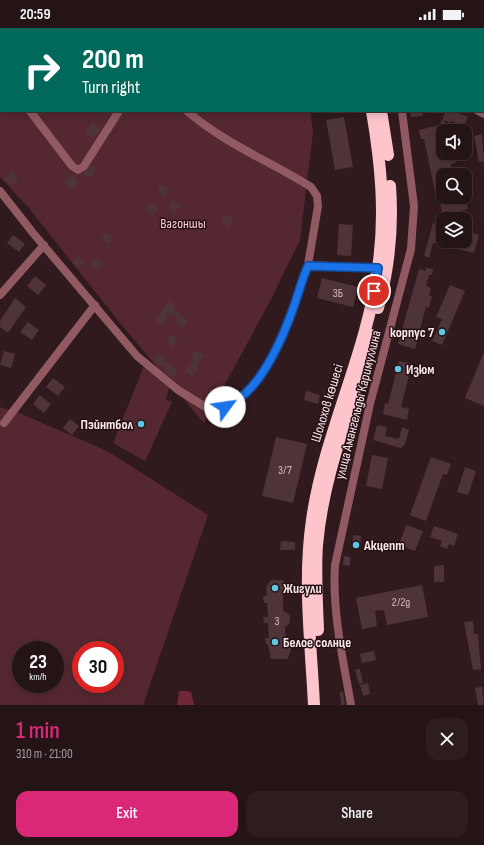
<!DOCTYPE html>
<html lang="en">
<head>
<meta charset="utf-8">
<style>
  :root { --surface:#251416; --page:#2d1d1f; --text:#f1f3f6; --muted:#a39ea1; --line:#423335; --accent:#db2777 }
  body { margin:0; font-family:"Sofia Sans Condensed",sans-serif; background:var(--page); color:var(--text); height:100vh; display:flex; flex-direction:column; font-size:15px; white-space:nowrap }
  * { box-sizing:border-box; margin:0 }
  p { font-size:13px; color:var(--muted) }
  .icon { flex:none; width:22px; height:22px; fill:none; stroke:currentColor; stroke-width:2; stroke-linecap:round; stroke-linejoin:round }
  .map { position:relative; height:677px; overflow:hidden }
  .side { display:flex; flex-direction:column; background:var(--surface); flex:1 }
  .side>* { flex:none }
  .top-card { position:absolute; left:0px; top:0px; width:484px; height:84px; box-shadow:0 2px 10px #0003,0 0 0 1px var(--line); background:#00695c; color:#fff; overflow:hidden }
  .buttons { position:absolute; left:436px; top:96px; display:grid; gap:8px }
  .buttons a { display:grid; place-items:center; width:36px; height:36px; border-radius:8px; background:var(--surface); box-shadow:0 2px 10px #0003,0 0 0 1px var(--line); font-size:20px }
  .speed { position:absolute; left:12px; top:613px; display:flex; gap:8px; font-size:20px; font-weight:700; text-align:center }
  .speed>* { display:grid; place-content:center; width:52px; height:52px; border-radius:50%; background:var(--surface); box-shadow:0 2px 10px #0003,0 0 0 1px var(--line); line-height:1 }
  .speed small { font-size:10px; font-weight:400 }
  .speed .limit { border:6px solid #d22; background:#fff; color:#111 }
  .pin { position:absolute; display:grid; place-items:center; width:34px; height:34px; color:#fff; margin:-17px; border:2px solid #fff; border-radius:50%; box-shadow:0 1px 4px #0007 }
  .me { position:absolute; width:44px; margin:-22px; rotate:59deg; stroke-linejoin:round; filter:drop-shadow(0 0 3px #0008) }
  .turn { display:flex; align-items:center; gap:14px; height:84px; padding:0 16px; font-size:18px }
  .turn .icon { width:52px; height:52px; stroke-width:2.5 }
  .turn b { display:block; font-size:28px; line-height:34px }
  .round { display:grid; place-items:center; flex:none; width:42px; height:42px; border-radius:12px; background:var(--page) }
  .summary { display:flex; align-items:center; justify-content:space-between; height:68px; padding:0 16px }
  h1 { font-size:24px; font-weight:600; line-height:30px; color:var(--accent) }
  .cta { display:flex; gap:8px; margin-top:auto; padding:8px 16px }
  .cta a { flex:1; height:46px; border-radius:12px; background:var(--accent); color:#fff; font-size:16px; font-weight:600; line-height:46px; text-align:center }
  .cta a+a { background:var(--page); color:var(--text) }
  .status { display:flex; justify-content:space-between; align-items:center; height:28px; padding:0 20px; background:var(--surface); direction:ltr }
  .status svg { height:11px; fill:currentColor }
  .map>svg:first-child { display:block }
</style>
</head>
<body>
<div class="status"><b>20:59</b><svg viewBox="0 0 49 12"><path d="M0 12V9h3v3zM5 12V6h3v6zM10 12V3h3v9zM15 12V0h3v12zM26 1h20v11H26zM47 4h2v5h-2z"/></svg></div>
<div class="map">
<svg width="484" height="677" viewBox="0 0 484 677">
  <rect width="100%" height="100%" fill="#311a1e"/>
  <path fill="#552831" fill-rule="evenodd" d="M0,0h296l-295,1v82h309l3,21 -13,108 -30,61 -66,122 -88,-105 -88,-111 -28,-30z
    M144,338l25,22 -3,11 6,3 -27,59 -32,-18z
    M0,379l19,6 88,38 101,64 -65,190h-143zM21,622h34v34h-34zM81,622h34v34h-34z"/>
  <path fill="#702738" d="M179,663h7l5,1 3,13h-17z"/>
  <path fill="#4e3438" d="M411,83h11l1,5 -12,1z
    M446,83h8l14,6 -4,9 -13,-5 -1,2 -6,-3 2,11h-3v22h11l2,10 -5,1 2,11h-10v15l-8,2 -11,-53h-3l-2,-9 21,-5z
    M344,89l9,50 -18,3 -9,-50z
    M93,95l7,7 -8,8 -7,-7z
    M482,106l2,27 -5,1 -5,-26z
    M91,137l6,6 -8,8 -6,-6z
    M11,143l8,7 -8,8 -7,-7z
    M72,146l7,8 -8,8 -7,-8z
    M162,156l7,5 -5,8 -7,-5z
    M466,169l2,12 -25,6 -3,-12z
    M173,173l7,5 -5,8 -7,-6z
    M151,175l7,5 -5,8 -7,-5z
    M226,186l8,5 -5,8 -8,-6z
    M433,195l10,3v15h22v-10l14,4 -5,18 -41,-10 -4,15 -5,-2z
    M339,196l14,1 -2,31 -14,-1z
    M106,204l8,5 -5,7 -8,-5z
    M13,207l12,9 -6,8 -12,-9z
    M78,228l7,5 -5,7 -8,-5z
    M95,230l8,5 -5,8 -8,-5z
    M426,240l7,1 -1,6h-3l-3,11 5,2 -2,8h3l-3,12 -3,-1 -11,42 -17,-5 21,-75 6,2z
    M35,248l11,9 -8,10 -11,-9z
    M322,250l36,9 -5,20 -36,-9z
    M450,257l15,6 -23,54 -10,-4 10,-22 -6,-2z
    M15,270l11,9 -18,26 -8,-6v-6z
    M169,273l7,5 -2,4 14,10 -5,8 -8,-6 3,-3 -8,-6 -8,12 -7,-5z
    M28,294l11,8 -7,10 -12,-8z
    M171,306l7,5 -5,8 -7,-5z
    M196,322l8,5 -8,12 2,1 -5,8 -8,-5 8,-12 -2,-1z
    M4,323l11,3 -4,14 -11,-3z
    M484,324v54l-19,-8z
    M158,325l8,5 -2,3 14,9 -5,8 -8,-6 2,-2 -14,-9z
    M399,333l13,3 -11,43 8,2 -2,11 -24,-6 2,-11 3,1z
    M53,350l12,9 -7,9 -12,-9z
    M306,363l14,4 -2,9 -14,-4z
    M40,367l11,9 -7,9 -11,-9z
    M70,391l9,7 -7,9 -9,-7z
    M377,397l10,2 -2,9 14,3 3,-12 7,3 -4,14 -4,4 -28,-8z
    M276,409l31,7 -14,59 -31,-7z
    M372,427l16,3 -6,31 -16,-3z
    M431,429l20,7 -4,11 -4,-1 -17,47 -16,-6z
    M465,439l11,4 -8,24 -11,-3z
    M406,497l17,6 -8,20 -16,-6z
    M434,498l24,8 -4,12 -5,-2 -2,5 -7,-3 2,-5 -12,-4z
    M353,507l8,1 -1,12 -8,-1z
    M281,513l14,1v8h-15z
    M344,528l6,1v9l-7,-1z
    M444,537v17h-10v-16z
    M271,552h12l5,6v5l-5,4v16l6,3 1,5 -1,5 -4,3 1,17 5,3v3l-3,8 -3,1h-14l-3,-15h-2l-1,-6h4l-1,-15h-4l-1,-6h5l-1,-14h-3l-1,-7h4l-1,-9z
    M422,557l6,32 -41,8 -3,-15 -9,1 2,15 -15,3 -6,-31z
    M473,593l1,13h4l3,35 -8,1 -9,-48z
    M374,623l2,9 -14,3 -2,-9z
    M360,641l3,14 -4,1 -4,-14z
    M368,655l2,11 -7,2 -3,-11z
    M482,659l2,18h-6l-3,-17z
    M340,664h3l2,13h-4z"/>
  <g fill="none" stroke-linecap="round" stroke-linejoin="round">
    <path stroke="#915962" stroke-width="8" d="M387,0v1
      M0,42l1,2
      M30,83l42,55 6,4 6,-4 35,-55
      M187,83c37,32 82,50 124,76l6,9 1,10 -10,59
      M478,83l6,3
      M0,163l33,42 104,123 41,34 34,21c44,-7 69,-68 82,-105 5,-14 7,-27 14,-41l70,3
      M0,267l44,-50
      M4,395l91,-118
      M351,677c-8,-46 -19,-93 -16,-140l35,-161 41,-155 3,-43 -12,-95"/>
    <path stroke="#fdc4cc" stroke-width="12" d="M366,0l1,1
      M381,83l7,44
      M378,280c11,-40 15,-81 12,-122
      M318,602c-1,-28 -3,-57 -1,-85 6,-72 36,-141 54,-210
      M314,677c-3,-61 -11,-124 -2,-185 12,-86 55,-166 66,-252 8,-53 3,-104 -6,-157"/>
  </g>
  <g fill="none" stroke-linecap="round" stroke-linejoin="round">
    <defs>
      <path id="route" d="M225,379c35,-14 57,-67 69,-101 5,-14 8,-27 14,-40l70,2 -4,23"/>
    </defs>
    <use href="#route" stroke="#114b97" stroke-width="10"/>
    <use href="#route" stroke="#1a73e8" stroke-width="7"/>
  </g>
  <g fill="#5bc8e6" stroke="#271014" stroke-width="1.5">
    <circle cx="442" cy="304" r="4"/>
    <circle cx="398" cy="341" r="4"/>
    <circle cx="141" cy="396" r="4"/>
    <circle cx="356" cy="517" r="4"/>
    <circle cx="275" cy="560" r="4"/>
    <circle cx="275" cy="614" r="4"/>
  </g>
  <g text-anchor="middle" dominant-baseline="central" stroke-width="3" stroke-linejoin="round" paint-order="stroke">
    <g font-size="12" fill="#cebabd">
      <text x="338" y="265">3Б</text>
      <text x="285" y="442">3/7</text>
      <text x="401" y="574">2/2д</text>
      <text x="277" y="593">3</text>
    </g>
    <g font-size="14" fill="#f9cad0" stroke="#271014">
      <text x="183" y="195">Вагоншы</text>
    </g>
    <g font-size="14" font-weight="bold" fill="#f8e7e9" stroke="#271014" text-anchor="start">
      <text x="434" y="304" text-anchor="end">корпус 7</text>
      <text x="406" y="341">Изюм</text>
      <text x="133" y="396" text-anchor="end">Пэйнтбол</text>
      <text x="364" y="517">Акцепт</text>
      <text x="283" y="560">Жигули</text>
      <text x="283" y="614">Белое солнце</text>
    </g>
    <g font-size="14" fill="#f8e7e9" stroke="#271014">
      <text transform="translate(327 375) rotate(-73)">Шолохов көшесі</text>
      <text transform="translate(358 377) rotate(-76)">улица Амангельды Каримуллина</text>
    </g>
  </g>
</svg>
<div class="buttons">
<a><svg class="icon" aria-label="sound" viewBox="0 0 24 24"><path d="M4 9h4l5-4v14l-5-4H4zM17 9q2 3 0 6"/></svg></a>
<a><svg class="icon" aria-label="search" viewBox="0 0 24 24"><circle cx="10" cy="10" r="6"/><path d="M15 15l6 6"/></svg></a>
<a><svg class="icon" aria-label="layers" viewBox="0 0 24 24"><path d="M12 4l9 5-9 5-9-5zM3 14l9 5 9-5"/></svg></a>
</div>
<div class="speed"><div>23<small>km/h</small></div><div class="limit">30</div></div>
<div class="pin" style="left:374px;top:263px;background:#d93025"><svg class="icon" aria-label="arrive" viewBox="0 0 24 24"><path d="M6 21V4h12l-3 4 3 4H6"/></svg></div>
<svg class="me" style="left:225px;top:379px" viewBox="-20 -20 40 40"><circle r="19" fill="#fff"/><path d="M0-13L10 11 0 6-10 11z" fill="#1a73e8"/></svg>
<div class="top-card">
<div class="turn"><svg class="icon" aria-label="right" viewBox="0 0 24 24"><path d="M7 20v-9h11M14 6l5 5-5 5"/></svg><div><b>200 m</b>Turn right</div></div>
</div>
</div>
<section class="side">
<div class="summary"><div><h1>1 min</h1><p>310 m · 21:00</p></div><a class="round"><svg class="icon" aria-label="close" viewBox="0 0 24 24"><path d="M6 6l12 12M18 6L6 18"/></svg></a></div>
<div class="cta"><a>Exit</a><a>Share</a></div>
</section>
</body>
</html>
